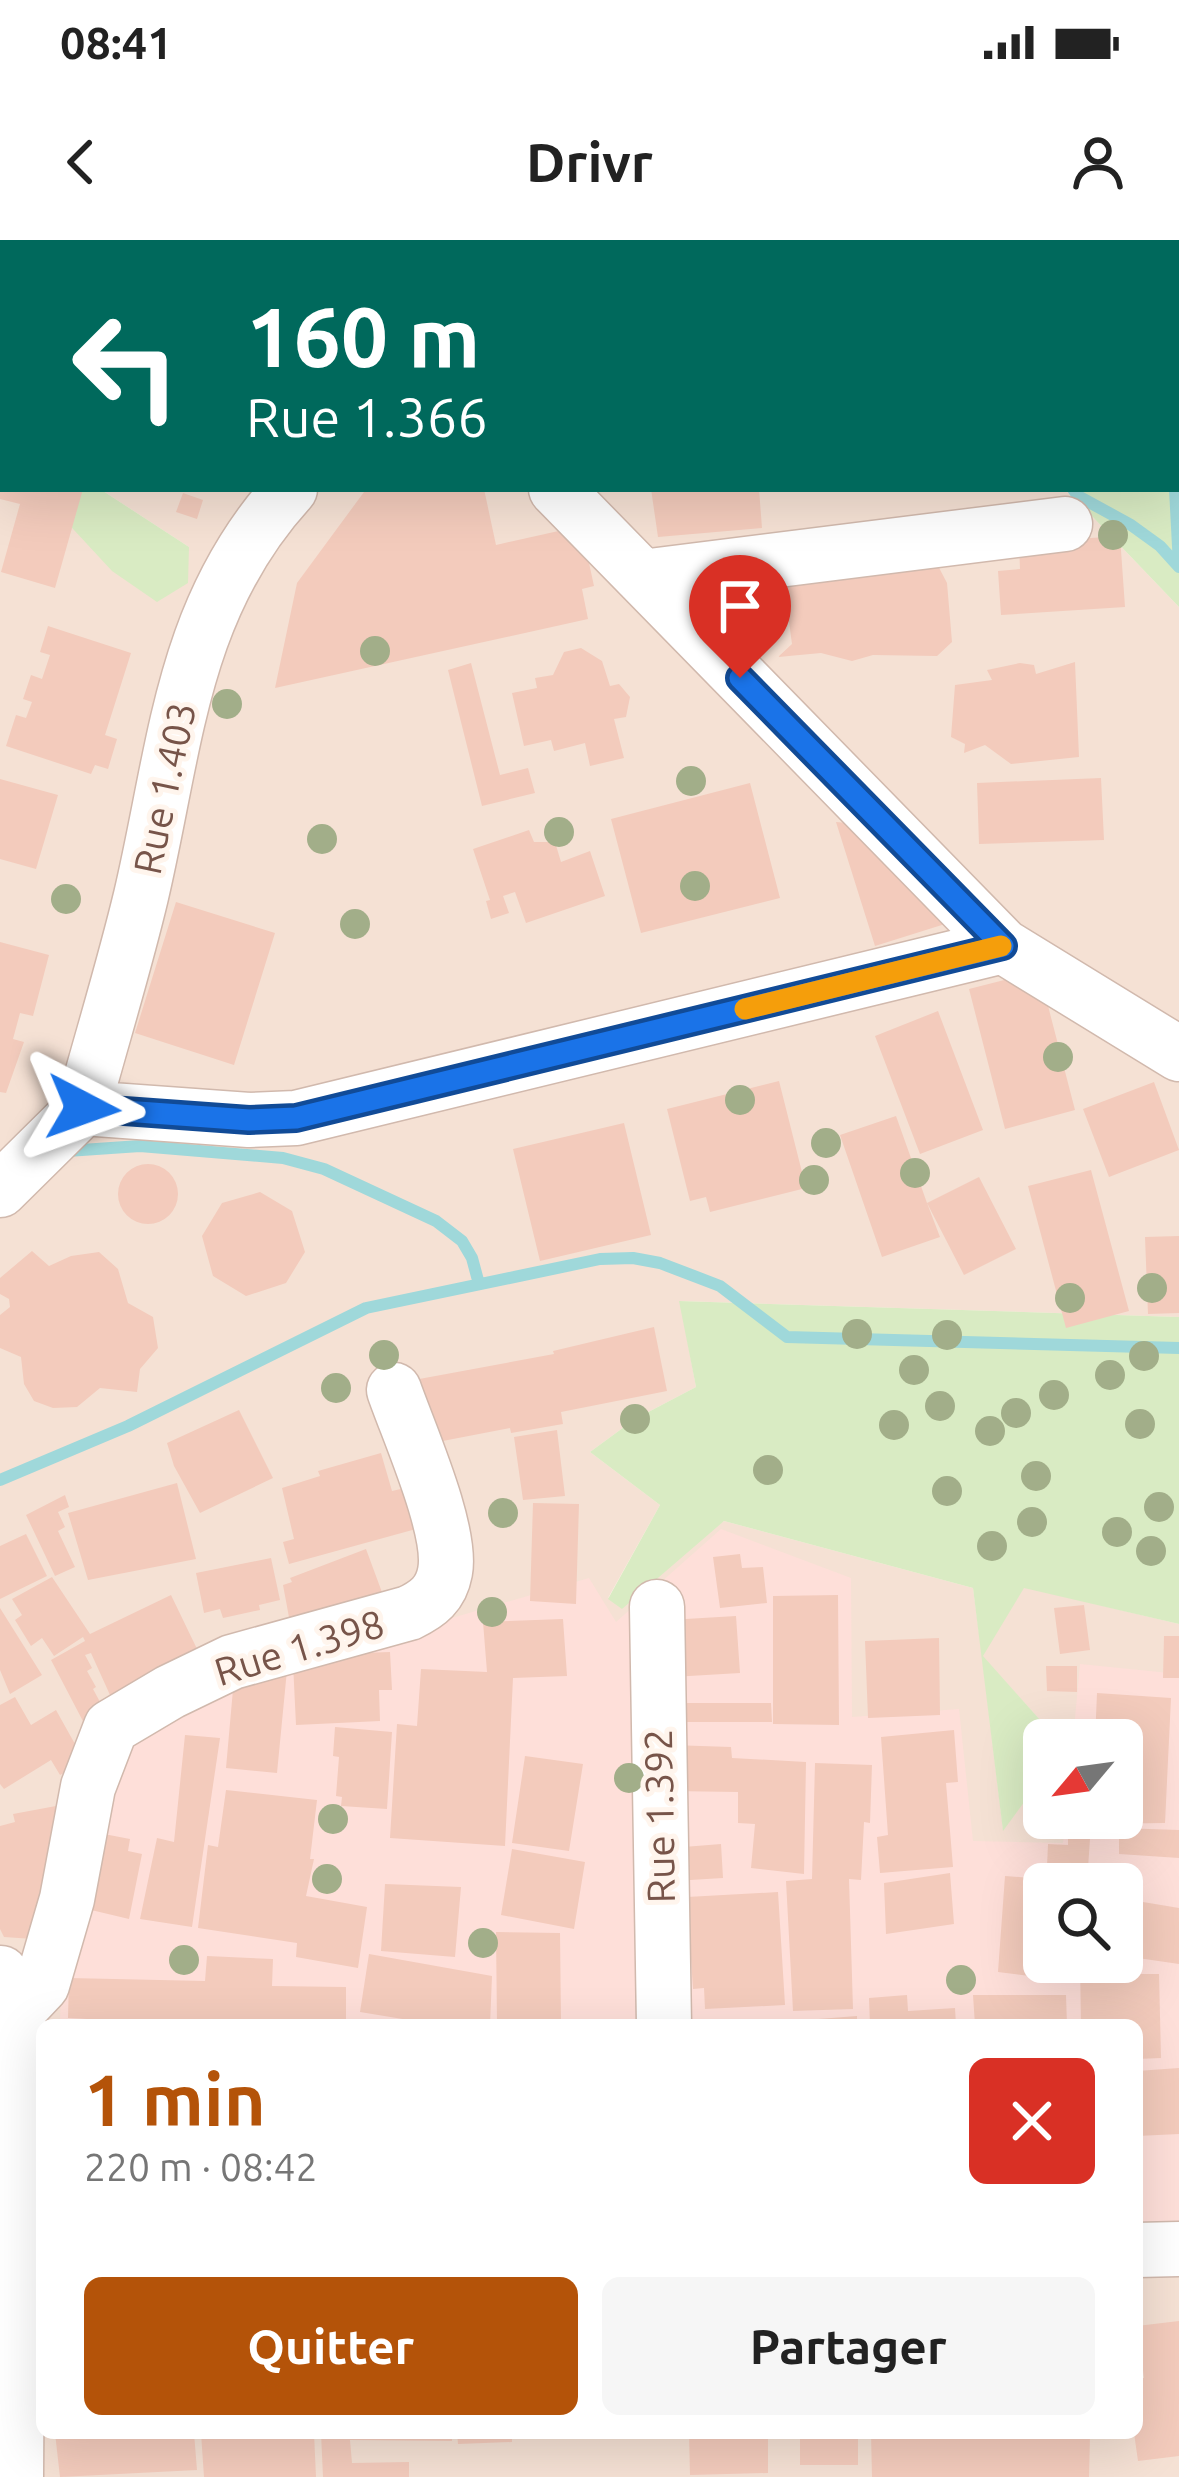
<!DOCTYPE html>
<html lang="fr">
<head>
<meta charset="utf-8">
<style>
  :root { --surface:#fff; --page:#f6f6f6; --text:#222; --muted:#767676; --accent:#b45309 }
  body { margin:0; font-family:Ubuntu,sans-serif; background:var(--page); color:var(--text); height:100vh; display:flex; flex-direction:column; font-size:45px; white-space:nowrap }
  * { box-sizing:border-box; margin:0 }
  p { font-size:39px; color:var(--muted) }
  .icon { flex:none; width:66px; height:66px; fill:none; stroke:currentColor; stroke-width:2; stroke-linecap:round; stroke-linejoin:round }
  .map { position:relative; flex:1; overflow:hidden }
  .panel { position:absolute; left:36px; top:1779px; width:1107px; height:420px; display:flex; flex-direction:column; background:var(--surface); border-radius:18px; box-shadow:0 12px 48px #0002 }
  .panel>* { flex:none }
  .guide { position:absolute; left:0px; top:0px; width:1179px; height:252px; box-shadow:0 12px 48px #0002; background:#00695c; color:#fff; overflow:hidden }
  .needle { width:78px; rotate:241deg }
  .buttons { position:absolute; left:1023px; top:1479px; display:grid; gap:24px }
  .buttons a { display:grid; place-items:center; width:120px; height:120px; border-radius:18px; background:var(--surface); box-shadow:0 12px 48px #0002; font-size:60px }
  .pin { position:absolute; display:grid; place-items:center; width:102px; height:102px; color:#fff; margin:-123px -51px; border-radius:50% 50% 50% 0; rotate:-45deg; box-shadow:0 0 12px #0007 }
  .pin .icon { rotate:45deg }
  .me { position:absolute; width:132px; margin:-66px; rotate:94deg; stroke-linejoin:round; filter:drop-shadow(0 0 9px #0008) }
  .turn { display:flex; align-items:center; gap:42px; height:252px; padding:0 48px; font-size:54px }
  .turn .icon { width:156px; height:156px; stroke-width:2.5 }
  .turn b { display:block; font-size:84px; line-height:102px }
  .round { display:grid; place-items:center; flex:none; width:126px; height:126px; border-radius:18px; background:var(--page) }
  .head { display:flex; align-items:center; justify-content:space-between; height:204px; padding:0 48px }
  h1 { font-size:72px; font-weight:600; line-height:90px; color:var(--accent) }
  .button { display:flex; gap:24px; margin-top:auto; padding:24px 48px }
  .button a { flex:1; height:138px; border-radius:18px; background:var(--accent); color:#fff; font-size:48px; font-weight:600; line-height:138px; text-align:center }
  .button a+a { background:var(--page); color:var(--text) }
  .status { display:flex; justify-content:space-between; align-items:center; height:84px; padding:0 60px; background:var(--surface); direction:ltr }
  .status svg { height:33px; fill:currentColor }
  header { display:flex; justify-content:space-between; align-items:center; height:156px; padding:0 48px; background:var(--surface); font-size:54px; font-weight:600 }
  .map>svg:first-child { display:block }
</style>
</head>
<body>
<div class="status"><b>08:41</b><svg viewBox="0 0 49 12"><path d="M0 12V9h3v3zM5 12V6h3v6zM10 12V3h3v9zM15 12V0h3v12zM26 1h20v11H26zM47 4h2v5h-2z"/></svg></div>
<header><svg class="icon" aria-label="back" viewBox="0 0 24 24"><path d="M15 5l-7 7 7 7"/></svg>Drivr<svg class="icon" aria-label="person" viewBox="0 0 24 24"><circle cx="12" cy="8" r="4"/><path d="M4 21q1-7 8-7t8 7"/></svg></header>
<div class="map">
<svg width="1179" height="2237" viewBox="0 0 1179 2237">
  <rect width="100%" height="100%" fill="#fdf1e5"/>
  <path fill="#f5e1d4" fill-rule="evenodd" d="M80,0h801l1,3h-800z
    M0,209l3,40 186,58 -89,-58h966l113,118v710l-499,-16 16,86 -61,32 -45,33 70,53 -52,93 116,-77 249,67 9,67 42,-68 155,37v853h-1179zM982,1416l76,84h64v78h-78v-43l-41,54zM1044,1644h78v78h-78zM42,1785h1095v408h-1095z"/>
  <path fill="#fedfd9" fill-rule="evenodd" d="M721,1289l130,49 1,139 107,-8 14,132 90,2 3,-25h56v-78h-49l7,-76 99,10v573l-42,-8v-214h-1077l1,-50 47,-241 303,-104 178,-52 27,44zM1044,1644h78v78h-78z"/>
  <path fill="#d9ebc3" d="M1176,29l3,3v335l-113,-118h110z
    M36,249h64l89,58 -1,36 -31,19 -45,-31z
    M679,1061l500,16v307l-155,-36 -41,68 75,84h-14v35l-41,56 -30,-243 -249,-67 -102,88 -14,-10 52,-94 -70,-53 45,-33 61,-32z"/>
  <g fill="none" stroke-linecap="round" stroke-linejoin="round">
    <path stroke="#9fd8da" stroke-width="12" d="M894,0l3,3
      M1002,0l2,3
      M1091,0l2,3
      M1073,249l5,7 53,29 29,21 19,21
      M1175,249l4,76
      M67,911l73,-5 143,12 41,11 112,52 26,20 10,17 7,26
      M0,1240l128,-54 238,-118 234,-49 33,-1 27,5 60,23 67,51 392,11"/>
  </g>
  <path fill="#f3cbbc" d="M0,249h83l-28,99 -54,-16 19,-68 -20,-5z
    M379,249h105l12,56 85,-19 13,60 -12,3 6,30 -313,69 22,-105 67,-91z
    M651,249h108l3,39 -104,9z
    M183,253l20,7 -6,19 -21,-7z
    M1120,296l5,71 -124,8 -3,-44 22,-2 -1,-26z
    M935,320l12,23 5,59 -15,14 -64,-1 -21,6 -31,-8 -43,4 14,-13 -9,-68z
    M48,386l83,27 -26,82 12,4 -9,30 -13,-4 -4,9 -85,-28 10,-31 10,3 6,-16 -9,-3 8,-24 11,4 8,-24 -10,-3z
    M581,408l21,13 8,25 9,-2 11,13 -4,20 -12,2 10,39 -34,8 -5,-23 -31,8 -3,-11 -27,6 -12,-53 25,-5 -2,-10 18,-3 11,-23z
    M1075,422l4,95 -68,7 -26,-19 -21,8 1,-9 -14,-7 4,-52 37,-5 -5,-10 33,-7 14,2 2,9z
    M471,423l29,112 28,-7 7,25 -53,13 -34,-136z
    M1101,538l3,62 -125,4 -2,-61z
    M0,539l58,16 -22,74 -36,-10z
    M750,543l30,115 -139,35 -30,-114z
    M836,582l23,2 86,100 -70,22z
    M529,590l5,12h21l6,20 29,-11 15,45 -79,27 -11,-31 -12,4 6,17 -18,6 -5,-18 4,-1 -17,-51z
    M176,662l99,31 -41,132 -99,-32z
    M0,702l49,13 -16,61 -13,-3 -7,26 11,3 -18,51 -6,-1z
    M1039,731l36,139 -70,19 -36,-140z
    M938,771l45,119 -63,24 -45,-118z
    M779,841l27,107 -96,24 -4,-15 -16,4 -23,-92z
    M1154,842l25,68 -70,27 -26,-68z
    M896,876l31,87 52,-26 37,72 -52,26 -37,-72 13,34 -58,20 -42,-122z
    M624,883l27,112 -111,26 -27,-112z
    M118 954a30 30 0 1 1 60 0a30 30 0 1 1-60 0Z
    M1091,930l38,141 -63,17 -38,-142z
    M260,952l32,19 13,41 -19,31 -40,13 -33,-20 -11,-40 20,-33z
    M1179,996v77l-31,1 -3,-77z
    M32,1011l17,15 22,-10 28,-4 19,17 10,34 25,14 5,31 -18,21 -3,23 -37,-4 -23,19 -24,1 -19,-7 -10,-17 -3,-27 -21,-9v-33l10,-8 -1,-8 -9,-5v-16z
    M654,1087l13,64 -106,21 2,12 -52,9 -1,-5 -88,17 -19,-63 151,-28 -1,-3z
    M239,1170l34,68 -73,35 -26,-47 -7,-23z
    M557,1190l8,66 -42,4 -9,-63z
    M381,1213l11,38 13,-3 11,41 -127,35 -6,-22 11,-3 -12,-51 38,-12 -2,-5z
    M177,1243l19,76 -108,21 -20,-67z
    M65,1255l4,12 -11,5 7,15 -7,4 17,36 -20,9 -29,-61z
    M533,1263l46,1 -3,100 -46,-3z
    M26,1294l21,42 -47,23v-53z
    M366,1309l17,46 -92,33 -8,-43 9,-3 -2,-4z
    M740,1314l2,14 21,-1 4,36 -47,5 -7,-51z
    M271,1318l9,42 -21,5 1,5 -37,8 -3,-9 -16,4 -8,-40z
    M52,1337l38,57 81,-39 27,56 -88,44 -19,-42 -6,2 7,13 -5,3 9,16 -3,2 13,24 -21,12 -34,-65 34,-19 -2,-4 -29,19 -12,-18 -11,8 -16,-26 7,-5 -10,-16z
    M838,1355l1,130 -66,-1v-128z
    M1084,1365l6,45 -30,4 -6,-46z
    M0,1368l42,67 -32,19 -10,-24z
    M736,1376l4,57 -68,4 -3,-57z
    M563,1379l4,57 -54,2 -8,168 -115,-8 7,-114 20,2 4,-57 66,3 -4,-50z
    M1164,1396h15v42h-16z
    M939,1398l1,77 -72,3 -3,-77z
    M390,1412l2,38h-13l1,31 -84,4 -3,-62 39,-9z
    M1046,1426h31v26l-30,-1z
    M235,1427l52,3 -10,103 -51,-5z
    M1097,1453l74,5 -6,125 -72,1v-6h29v-78h-27z
    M15,1457l16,28 25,-15 29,52 -25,13 -9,-15 -47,29 -4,-5v-79z
    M679,1463h92l1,19h-93z
    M335,1487l57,5 -5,77 -46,-3 1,-9 -6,-1 3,-39 -6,-1z
    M954,1490l4,52 -12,1 7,84 -73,6 -3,-36 11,-2 -7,-98z
    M185,1495l35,3 -28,189 -52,-8 17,-81 17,4z
    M671,1505l60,2 1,11 74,4 -2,112 -53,-6 4,-44 -17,-1v-31l-67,-1z
    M525,1516l58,8 -14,87 -57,-8z
    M815,1523l57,2 -2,58 -6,-1 -3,58 -12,-1 4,130 -60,2 -7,-130 26,-2z
    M226,1550l91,10 -7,59h4l-8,37 61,11 -9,61 -62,-11 1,-14 -99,-15 10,-83 10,2z
    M56,1566l10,61 -18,73 -44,-3 -4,-8v-103l15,-4 -2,-8z
    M1068,1582l23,2 -3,44 -41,-2 1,-22 20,1z
    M1119,1588l60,2v28l-60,-4z
    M104,1594l26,5 -2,12 14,3 -13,65 -42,-10z
    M721,1604l2,34 -49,3 -3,-33z
    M512,1609l73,13 -11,67 -73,-14z
    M950,1633l4,51 -68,10 -2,-51z
    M1005,1636l66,5v3h-27v78h33l-2,20 -77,-10z
    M385,1644l76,3 -6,70 -74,-6z
    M778,1652l7,113 -80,4 -1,-21 -11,1 -6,-92z
    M1131,1660l48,8v56l-55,-8z
    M496,1692l64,1 1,92h-64z
    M369,1714l123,22 -2,49h-51l-79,-13z
    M207,1716l66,3 -1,27 74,1v38h-144l-134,-7 1,-40 136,3z
    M1080,1722h40l1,12h38l2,84 -24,1v-34h-56z
    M907,1755l1,16 47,-3 1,17h-86l-1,-27z
    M973,1755h93l1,30h-92z
    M857,1776v9h-77v-3z
    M1179,1828v66l-42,2v-65z
    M1179,2081v135l-41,5 -4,-28 3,-55h7l-7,-52z
    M55,2193h139l3,37 -137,7z
    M201,2193h113l2,44h-112z
    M321,2193h131v8l-102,-1 2,23 57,-1v15h-86z
    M457,2193h55v9l-54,2z
    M689,2193h79v40l-78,2z
    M800,2193h58v32h-58z
    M871,2193l219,3 -1,41h-217z"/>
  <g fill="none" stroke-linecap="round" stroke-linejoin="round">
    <defs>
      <path id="minor" d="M312,0l3,3
        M556,249l447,457 176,108
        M642,337l423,-53
        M83,868c19,-70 41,-141 58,-212 35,-149 40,-288 149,-407
        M0,950l83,-82 166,12 47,-2 707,-172
        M657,1367l7,418
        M1,1733l15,33 3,22 -3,449
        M0,1768l25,-5 17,-18 25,-86 21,-112 23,-60 59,-35 62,-30 177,-49c19,-9 32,-19 36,-41 8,-41 -36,-139 -51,-182
        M1137,2010l42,-1"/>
    </defs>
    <use href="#minor" stroke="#d1b9ad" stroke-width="57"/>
    <use href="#minor" stroke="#fff" stroke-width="54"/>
  </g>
  <g fill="#a2ae89">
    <circle cx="1113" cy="295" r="15"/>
    <circle cx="375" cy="411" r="15"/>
    <circle cx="227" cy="464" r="15"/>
    <circle cx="691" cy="541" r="15"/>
    <circle cx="559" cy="592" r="15"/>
    <circle cx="322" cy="599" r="15"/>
    <circle cx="695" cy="646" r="15"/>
    <circle cx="66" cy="659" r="15"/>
    <circle cx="355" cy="684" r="15"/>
    <circle cx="1058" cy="817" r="15"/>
    <circle cx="740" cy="860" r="15"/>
    <circle cx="826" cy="903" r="15"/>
    <circle cx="915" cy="933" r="15"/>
    <circle cx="814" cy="940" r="15"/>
    <circle cx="1152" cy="1048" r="15"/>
    <circle cx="1070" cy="1058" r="15"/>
    <circle cx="857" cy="1094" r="15"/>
    <circle cx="947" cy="1095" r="15"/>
    <circle cx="384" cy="1115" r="15"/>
    <circle cx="1144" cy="1116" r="15"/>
    <circle cx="914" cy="1130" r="15"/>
    <circle cx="1110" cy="1135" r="15"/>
    <circle cx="336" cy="1148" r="15"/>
    <circle cx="1054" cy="1155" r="15"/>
    <circle cx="940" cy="1166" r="15"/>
    <circle cx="1016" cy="1173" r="15"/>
    <circle cx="635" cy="1179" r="15"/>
    <circle cx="1140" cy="1184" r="15"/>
    <circle cx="894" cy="1185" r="15"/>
    <circle cx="990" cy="1191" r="15"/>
    <circle cx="768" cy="1230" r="15"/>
    <circle cx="1036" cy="1236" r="15"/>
    <circle cx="947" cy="1251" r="15"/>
    <circle cx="1159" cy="1267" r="15"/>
    <circle cx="503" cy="1273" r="15"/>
    <circle cx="1032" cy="1282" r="15"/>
    <circle cx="1117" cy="1292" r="15"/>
    <circle cx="992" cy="1306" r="15"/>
    <circle cx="1151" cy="1311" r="15"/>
    <circle cx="492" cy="1372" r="15"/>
    <circle cx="629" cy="1538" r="15"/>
    <circle cx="333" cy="1579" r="15"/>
    <circle cx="327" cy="1639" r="15"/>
    <circle cx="483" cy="1703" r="15"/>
    <circle cx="184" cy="1720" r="15"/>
    <circle cx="961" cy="1740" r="15"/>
  </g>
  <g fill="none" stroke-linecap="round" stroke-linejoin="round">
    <defs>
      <path id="route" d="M83,868l166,12 47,-2 707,-172 -263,-268"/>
    </defs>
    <use href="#route" stroke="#114b97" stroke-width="30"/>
    <use href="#route" stroke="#1a73e8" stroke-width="21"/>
    <path stroke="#f59e0b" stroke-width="21" d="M745,769l256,-63"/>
  </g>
  <g text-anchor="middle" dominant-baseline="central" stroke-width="10" stroke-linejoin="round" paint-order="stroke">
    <g font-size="39" fill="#775449" stroke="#fff5ed">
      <text transform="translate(164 548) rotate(-78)">Rue 1.403</text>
      <text transform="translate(299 1407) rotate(-17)">Rue 1.398</text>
      <text transform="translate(659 1576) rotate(-91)">Rue 1.392</text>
    </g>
  </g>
</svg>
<div class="buttons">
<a><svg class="needle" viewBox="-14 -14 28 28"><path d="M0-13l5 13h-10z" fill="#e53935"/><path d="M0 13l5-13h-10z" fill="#767676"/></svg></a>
<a><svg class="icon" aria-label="search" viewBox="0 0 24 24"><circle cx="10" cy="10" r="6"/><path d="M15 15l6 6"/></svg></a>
</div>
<div class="pin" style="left:740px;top:438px;background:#d93025"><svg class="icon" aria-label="arrive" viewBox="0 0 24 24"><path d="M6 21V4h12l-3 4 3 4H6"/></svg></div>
<svg class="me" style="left:83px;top:868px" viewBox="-20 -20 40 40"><path d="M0-17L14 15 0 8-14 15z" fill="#1a73e8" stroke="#fff" stroke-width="4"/></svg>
<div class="guide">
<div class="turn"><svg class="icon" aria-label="left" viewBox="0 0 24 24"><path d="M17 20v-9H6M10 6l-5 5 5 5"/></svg><div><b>160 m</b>Rue 1.366</div></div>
</div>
<section class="panel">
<div class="head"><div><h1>1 min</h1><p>220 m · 08:42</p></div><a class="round" style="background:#d93025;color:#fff"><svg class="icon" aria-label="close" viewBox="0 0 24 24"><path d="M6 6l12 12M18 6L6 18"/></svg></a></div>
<div class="button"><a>Quitter</a><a>Partager</a></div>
</section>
</div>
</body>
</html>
